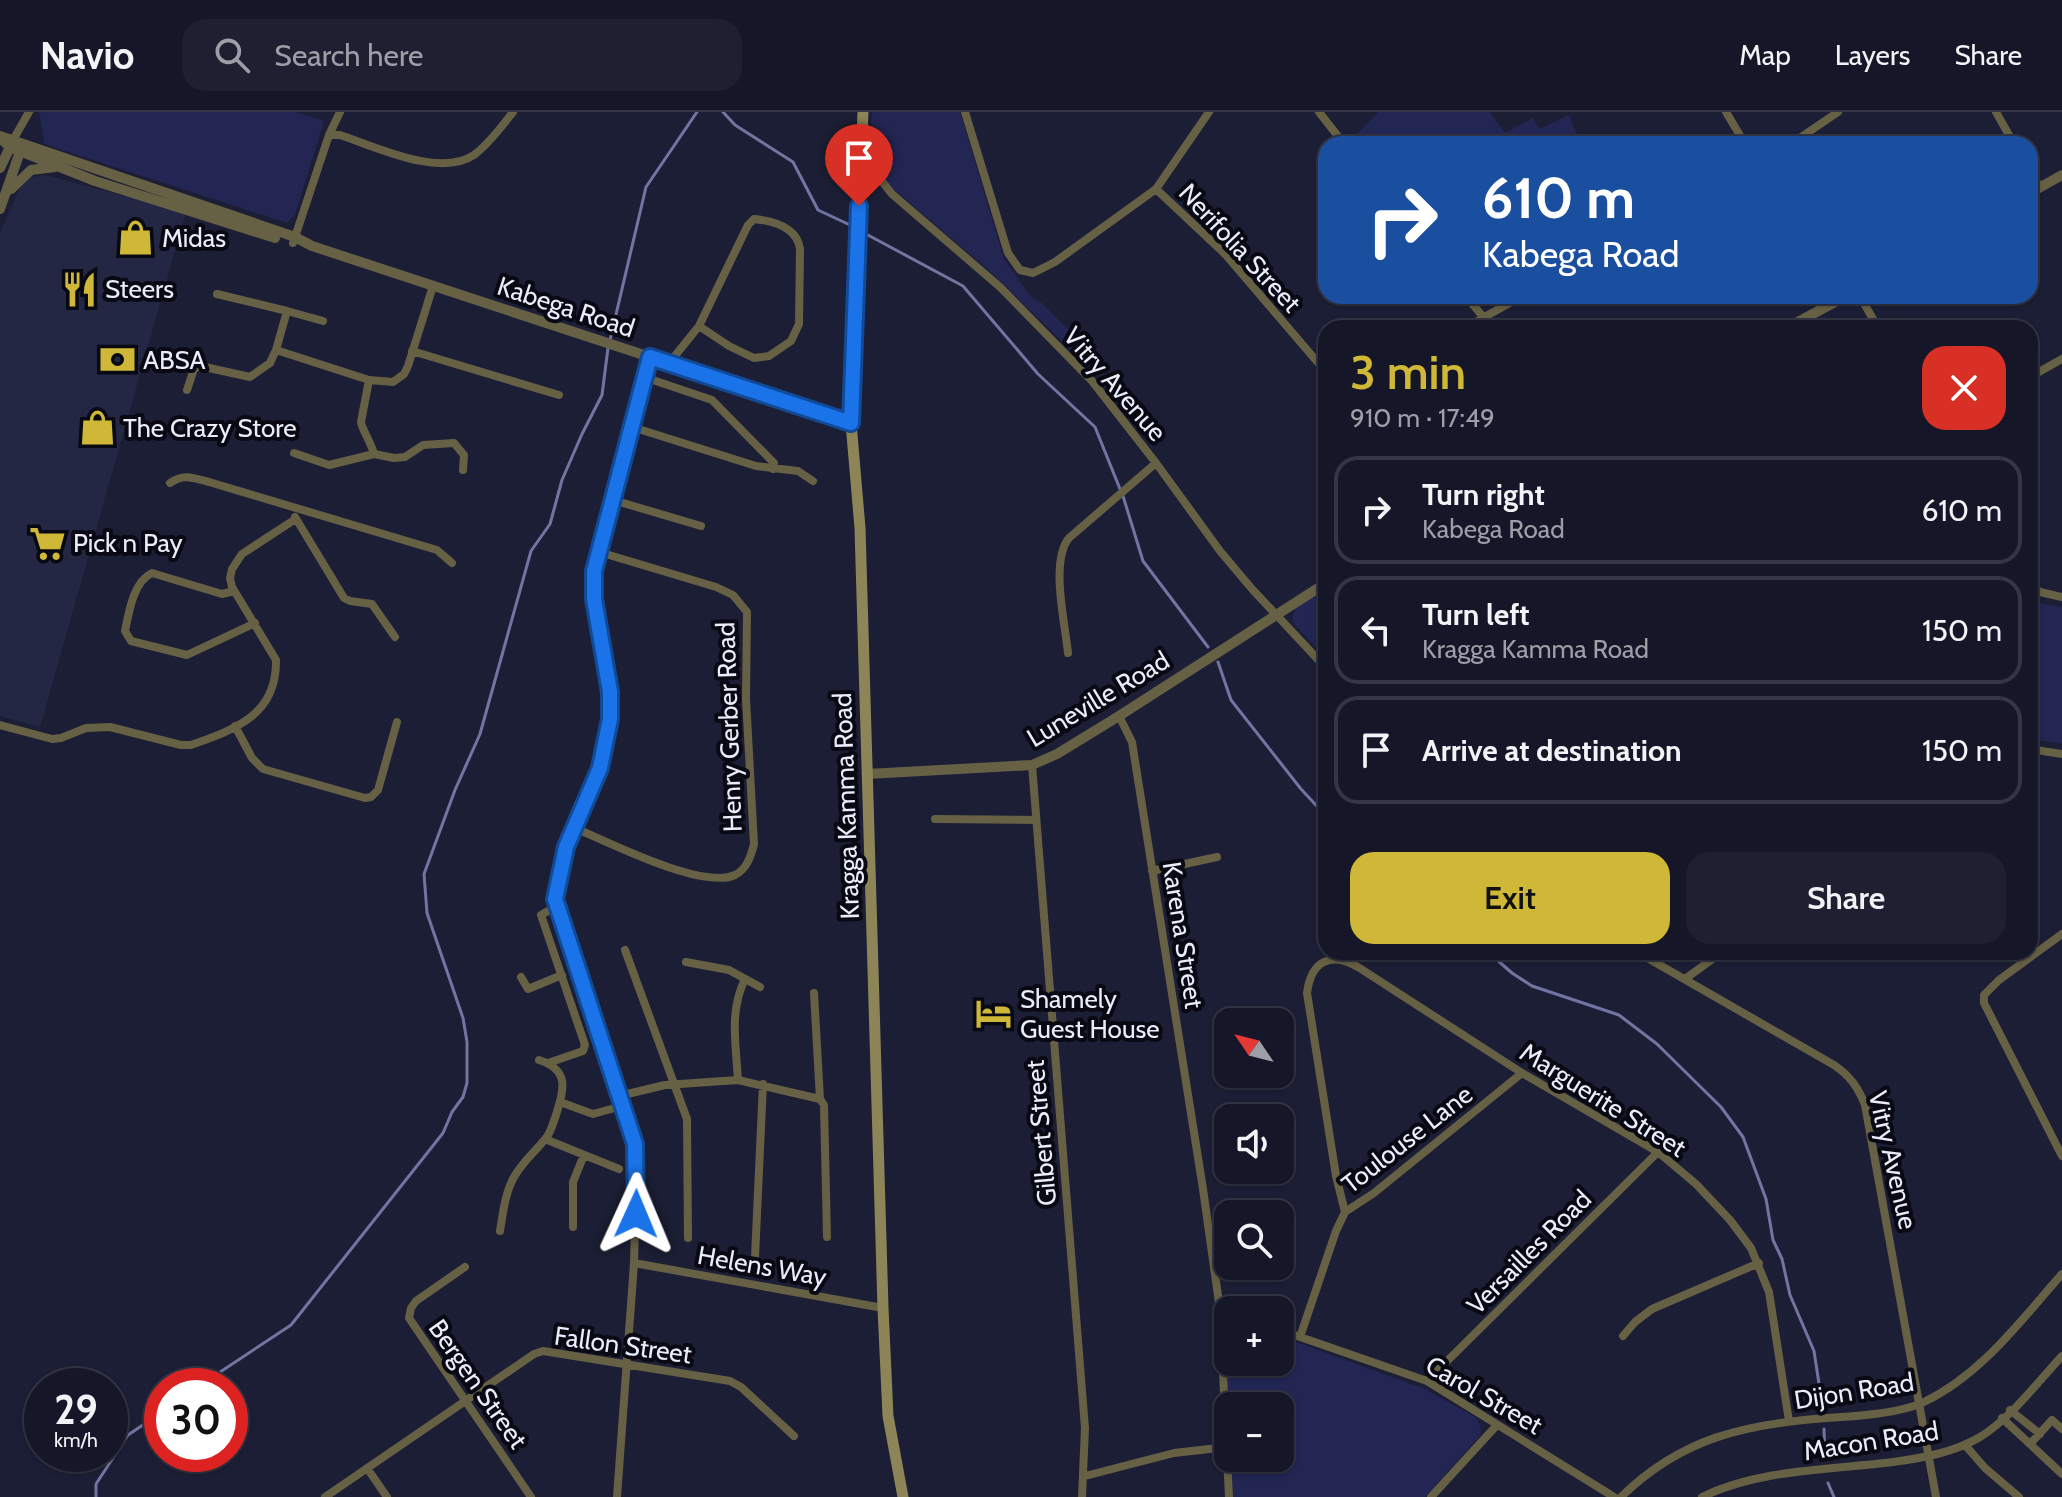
<!DOCTYPE html>
<html lang="en">
<head>
<meta charset="utf-8">
<style>
  :root { --surface:#151628; --page:#1e1f30; --text:#f1f3f6; --muted:#9d9fa8; --line:#343545; --accent:#cfb837 }
  body { margin:0; font-family:Cabin,sans-serif; background:var(--page); color:var(--text); height:100vh; display:flex; flex-direction:column; font-size:30px; white-space:nowrap }
  * { box-sizing:border-box; margin:0 }
  p { font-size:26px; color:var(--muted) }
  .icon { flex:none; width:44px; height:44px; fill:none; stroke:currentColor; stroke-width:2; stroke-linecap:round; stroke-linejoin:round }
  .map { position:relative; flex:1; overflow:hidden }
  .sheet { position:absolute; left:1318px; top:208px; width:720px; height:640px; display:flex; flex-direction:column; background:var(--surface); border-radius:24px; box-shadow:0 2px 6px #0004,0 0 0 2px var(--line) }
  .sheet>* { flex:none }
  .banner { position:absolute; left:1318px; top:24px; width:720px; height:168px; border-radius:24px; box-shadow:0 2px 6px #0004,0 0 0 2px var(--line); background:#1a4fa0; color:#fff; overflow:hidden }
  .needle { width:52px; rotate:305deg }
  .controls { position:absolute; left:1214px; top:896px; display:grid; gap:16px }
  .controls a { display:grid; place-items:center; width:80px; height:80px; border-radius:16px; background:var(--surface); box-shadow:0 2px 6px #0004,0 0 0 2px var(--line); font-size:40px }
  .speed { position:absolute; left:24px; top:1256px; display:flex; gap:16px; font-size:40px; font-weight:700; text-align:center }
  .speed>* { display:grid; place-content:center; width:104px; height:104px; border-radius:50%; background:var(--surface); box-shadow:0 2px 6px #0004,0 0 0 2px var(--line); line-height:1 }
  .speed small { font-size:20px; font-weight:400 }
  .speed .limit { border:12px solid #d22; background:#fff; color:#111 }
  .pin { position:absolute; display:grid; place-items:center; width:68px; height:68px; color:#fff; margin:-82px -34px; border-radius:50% 50% 50% 0; rotate:-45deg; box-shadow:0 0 8px #0007 }
  .pin .icon { rotate:45deg }
  .me { position:absolute; width:88px; margin:-44px; rotate:1deg; stroke-linejoin:round; filter:drop-shadow(0 0 6px #0008) }
  .turn { display:flex; align-items:center; gap:28px; height:168px; padding:0 32px; font-size:36px }
  .turn .icon { width:104px; height:104px; stroke-width:2.5 }
  .turn b { display:block; font-size:56px; line-height:68px }
  .round { display:grid; place-items:center; flex:none; width:84px; height:84px; border-radius:24px; background:var(--page) }
  .overview { display:flex; align-items:center; justify-content:space-between; height:136px; padding:0 32px }
  h1 { font-size:48px; font-weight:600; line-height:60px; color:var(--accent) }
  .button { display:flex; gap:16px; margin-top:auto; padding:16px 32px }
  .button a { flex:1; height:92px; border-radius:24px; background:var(--accent); color:#111; font-size:32px; font-weight:600; line-height:92px; text-align:center }
  .button a+a { background:var(--page); color:var(--text) }
  ul { padding:0; list-style:none }
  li { display:flex; align-items:center; gap:24px; height:108px; margin:0 16px 12px; padding:0 16px; border:4px solid var(--line); border-radius:24px }
  li div { flex:1 }
  li b { display:block; font-size:30px }
  li em { font-style:normal }
  header { display:flex; align-items:center; gap:48px; box-sizing:border-box; height:112px; padding:0 40px; background:var(--surface); border-bottom:2px solid var(--line) }
  header strong { font-size:38px }
  nav { display:flex; gap:44px; margin-inline-start:auto; font-size:28px }
  .search { width:560px; height:72px; background:var(--page); display:flex; align-items:center; gap:20px; box-sizing:border-box; padding:0 28px; border-radius:24px; color:var(--muted); font-size:30px }
  .map>svg:first-child { display:block }
</style>
</head>
<body>
<header>
<strong>Navio</strong>
<div class="search"><svg class="icon" aria-label="search" viewBox="0 0 24 24"><circle cx="10" cy="10" r="6"/><path d="M15 15l6 6"/></svg>Search here</div>
<nav><a>Map</a><a>Layers</a><a>Share</a></nav>
</header>
<div class="map">
<svg width="2062" height="1385" viewBox="0 0 2062 1385">
  <rect width="100%" height="100%" fill="#1c1e35"/>
  <path fill="#242744" d="M45,63l141,37 -146,515 -40,-11v-483l20,-45 12,-11z"/>
  <path fill="#232553" d="M39,0h257l28,9 -29,94 -8,8 -243,-79z
    M872,0h88l44,147 27,38 11,6 39,39 -7,11 -83,-81 -101,-86c-18,-25 -21,-44 -18,-74z
    M1379,0h111l15,21 28,-15 6,11 30,-14 11,27 -5,2h-224l-2,-2z
    M1326,477v69l-32,-34 -2,-6 4,-11z
    M2032,490l30,5v137l-32,-5v-136z
    M1228,1217v33h52v-26l145,53 50,28 6,9 -1,10 -55,61h-192l-2,-39h49v-52h-51l-4,-68z"/>
  <g fill="none" stroke-linecap="round" stroke-linejoin="round">
    <path stroke="#7275a2" stroke-width="3" d="M723,0l12,13 58,37 25,48 32,15
      M866,122l97,52 75,88 57,53 25,62
      M610,228l36,-153 51,-75
      M1123,384l20,65 65,86
      M1218,550l13,38 70,89 25,27
      M1488,840l24,21 20,13 87,29 38,29 64,63 22,30 23,62 7,41 9,19 8,36 24,56 9,59
      M199,1274l92,-61 152,-192 9,-21 11,-15 4,-14v-41l-4,-24 -36,-105 -3,-39 31,-84 25,-56 51,-183 19,-27 12,-44 20,-46 20,-39 6,-47
      M1824,1317l1,30
      M1828,1371l6,14
      M96,1385v-13l32,-49 34,-23"/>
    <path stroke="#666044" stroke-width="8" d="M965,0l43,141 12,17 13,3 22,-11 101,-73 53,-77
      M1319,0l25,32
      M1726,0l19,32
      M1996,0l18,32
      M329,23h11c36,12 100,43 134,20 15,-11 28,-29 39,-43
      M13,28l16,-28
      M1791,32l47,-32
      M864,36l12,26 16,20 108,93 92,94 64,82 64,88 32,38 74,79
      M2030,59l10,16
      M1156,77l69,65 101,118
      M293,131l36,-108 11,-23
      M217,182l70,17
      M1466,184l26,32
      M1860,184l18,32
      M323,209l-36,-10 -11,39 93,30 24,2 11,-8 4,-8 25,-80
      M1465,216l57,-32
      M412,239l147,44
      M670,250l29,-36 49,-101 6,-6c20,2 43,8 46,30l-1,75 -8,17 -22,15 -15,2 -25,-12 -30,-20
      M644,265l68,23 62,63 -1,6
      M2030,265l32,-18
      M369,268l-8,42c1,8 10,20 13,32
      M187,278l7,-21 6,-3 50,11 20,-14 6,-13
      M632,315l124,39 42,5 15,10
      M294,341l35,12 45,-11 20,4 11,-1 18,-12 31,-2 10,12 -1,15
      M170,371c14,-10 23,-5 39,-1l228,68 15,13
      M613,388l88,26
      M295,405l49,81 6,3 22,3 23,33
      M2030,474l10,6 22,5
      M234,479l-12,3 -70,-21c-19,9 -23,39 -27,58l6,10 56,14 68,-32
      M1068,541c-3,-30 -18,-92 1,-115l87,-75
      M1119,604l13,26 71,447 17,121 9,187
      M0,613l52,14 9,-1 25,-10 24,-1 71,18h10c45,-16 86,-30 85,-85l-44,-73 -2,-9 2,-9 10,-15 52,-34
      M235,614l17,32 11,11 102,29 6,-1 7,-7 19,-68
      M2030,637l32,5
      M1032,653l53,663 -3,69
      M935,707l101,1
      M575,716c33,14 127,62 160,47 12,-6 16,-19 19,-31l-8,-145 1,-87 -14,-17 -17,-8 -117,-35
      M1152,759l65,-14
      M2062,822l-63,46 -15,15v8l78,153
      M625,838l62,169 1,119
      M1637,840l197,113c16,11 24,22 31,40l71,392
      M686,850l43,8 31,17
      M521,865l7,12 34,-14
      M1685,867l37,-27
      M814,881l6,106 4,6 3,132
      M548,951l35,-12 2,-6 -44,-130 16,-9
      M738,968c-2,-35 -9,-69 7,-101
      M619,984l46,-11 73,-5 82,19
      M560,990l33,12 29,-8
      M545,1027l74,30
      M1345,1100l-9,-36 -29,-183c4,-32 24,-42 51,-26l164,106 136,79 38,32 34,36 21,28 18,44 20,129
      M573,1115v-45l11,-27
      M500,1119c3,-18 5,-38 14,-54 9,-16 21,-25 32,-39 5,-6 7,-15 10,-23 8,-26 14,-45 -17,-55
      M755,1145l8,-173
      M634,1151l249,45
      M465,1155l-49,34 -5,7 -2,10 122,179
      M1280,1218l147,51 187,116
      M1623,1224l12,-14 17,-13 107,-46
      M1300,1225l36,-106 9,-19 29,-19 148,-120
      M1427,1269l231,-229
      M2010,1298l30,24
      M2002,1306l60,56
      M2030,1332l22,-24 10,9
      M1965,1333l20,23 34,29
      M367,1356l20,29
      M1085,1364l89,-23 53,-6
      M325,1385l209,-143 9,-3 187,30 11,6 53,49
      M617,1385l17,-234 3,-111 -82,-253 11,-52 34,-79 10,-49v-27l-16,-93v-28l56,-214
      M1431,1385l66,-72
      M1621,1385c60,-59 124,-73 206,-79 25,-1 75,-5 97,-16 57,-27 97,-82 138,-128
      M1702,1385c58,-28 127,-27 191,-35 29,-4 60,-9 87,-25 31,-19 57,-54 82,-81"/>
    <path stroke="#666044" stroke-width="10" d="M0,24l295,101 17,9 539,177
      M1,27l9,8 85,34 180,57
      M0,56l13,-27
      M11,77l20,-19 24,-3
      M2030,81l32,-18
      M0,97l22,-63
      M1787,216l59,-32
      M867,662l165,-9 25,-11 62,-38 207,-133"/>
    <path stroke="#8d8557" stroke-width="11" d="M863,0l-12,311 9,105 23,780 5,108 15,81"/>
  </g>
  <g fill="none" stroke-linecap="round" stroke-linejoin="round">
    <defs>
      <path id="route" d="M636,1102l-1,-70 -80,-245 11,-52 34,-79 10,-49v-27l-16,-93v-28l56,-214 201,66 8,-217"/>
    </defs>
    <use href="#route" stroke="#114b97" stroke-width="20"/>
    <use href="#route" stroke="#1a73e8" stroke-width="14"/>
  </g>
  <defs>
    <symbol id="shop-bare" viewBox="-9 -9 18 18"><path d="M-5-2.5h2.3a2.7 3.5 0 0 1 5.4 0H5L5.5 6h-11ZM-1.5-2.5h3a1.5 2.3 0 0 0-3 0Z" fill="#cfb837" stroke="#080913" stroke-width="2.5" paint-order="stroke"/></symbol>
    <symbol id="restaurant-bare" viewBox="-9 -9 18 18"><path d="M-5-6h1v4h1v-4h1v4h1v-4h1v5L-1.5 .5V6h-2V.5L-5-1ZM5-6V6H3V1.5H1.5Q1.5-4 5-6Z" fill="#cfb837" stroke="#080913" stroke-width="2.5" paint-order="stroke"/></symbol>
    <symbol id="bank-bare" viewBox="-9 -9 18 18"><path d="M-6-4H6V4H-6ZM0-2.3a2.3 2.3 0 1 0 0 4.6a2.3 2.3 0 1 0 0-4.6Z" fill="#cfb837" stroke="#080913" stroke-width="2.5" paint-order="stroke"/></symbol>
    <symbol id="supermarket-bare" viewBox="-9 -9 18 18"><path d="M-6-5.5h2.5l.6 2H6L4.5 2H-2.5L-4.4-4H-6ZM-1.5 3.2a1.3 1.3 0 1 0 .1 0ZM3 3.2a1.3 1.3 0 1 0 .1 0Z" fill="#cfb837" stroke="#080913" stroke-width="2.5" paint-order="stroke"/></symbol>
    <symbol id="hotel-bare" viewBox="-9 -9 18 18"><path d="M-6-4.5h1.5V1H6V5H4.5V3h-9V5H-6ZM-4 0a1.8 1.8 0 1 1 3.6 0ZM.5 0V-2.5h3Q6-2.5 6 0Z" fill="#cfb837" stroke="#080913" stroke-width="2.5" paint-order="stroke"/></symbol>
  </defs>
  <g fill-rule="evenodd">
    <use href="#shop-bare" x="110" y="100" width="51" height="51"/>
    <use href="#restaurant-bare" x="54" y="152" width="51" height="51"/>
    <use href="#bank-bare" x="92" y="222" width="51" height="51"/>
    <use href="#shop-bare" x="72" y="290" width="51" height="51"/>
    <use href="#supermarket-bare" x="22" y="406" width="51" height="51"/>
    <use href="#hotel-bare" x="968" y="876" width="51" height="51"/>
  </g>
  <g text-anchor="middle" dominant-baseline="central" stroke-width="8" stroke-linejoin="round" paint-order="stroke">
    <g font-size="26" fill="#eaecfc" stroke="#080913" text-anchor="start">
      <text x="162" y="126">Midas</text>
      <text x="105" y="177">Steers</text>
      <text x="143" y="248">ABSA</text>
      <text x="123" y="316">The Crazy Store</text>
      <text x="73" y="431">Pick n Pay</text>
      <text x="1020" y="887">Shamely<tspan x="1020" dy="30">Guest House</tspan></text>
    </g>
    <g font-size="26" fill="#eaecfc" stroke="#080913">
      <text transform="translate(1240 136) rotate(47)">Nerifolia Street</text>
      <text transform="translate(566 195) rotate(18)">Kabega Road</text>
      <text transform="translate(1115 272) rotate(49)">Vitry Avenue</text>
      <text transform="translate(1098 587) rotate(-31)">Luneville Road</text>
      <text transform="translate(729 615) rotate(-92)">Henry Gerber Road</text>
      <text transform="translate(846 694) rotate(-92)">Kragga Kamma Road</text>
      <text transform="translate(1183 823) rotate(81)">Karena Street</text>
      <text transform="translate(1603 988) rotate(32)">Marguerite Street</text>
      <text transform="translate(1041 1021) rotate(-95)">Gilbert Street</text>
      <text transform="translate(1407 1027) rotate(-38)">Toulouse Lane</text>
      <text transform="translate(1893 1048) rotate(77)">Vitry Avenue</text>
      <text transform="translate(1529 1140) rotate(-45)">Versailles Road</text>
      <text transform="translate(762 1154) rotate(10)">Helens Way</text>
      <text transform="translate(623 1233) rotate(8)">Fallon Street</text>
      <text transform="translate(478 1272) rotate(55)">Bergen Street</text>
      <text transform="translate(1854 1279) rotate(-9)">Dijon Road</text>
      <text transform="translate(1484 1283) rotate(30)">Carol Street</text>
      <text transform="translate(1871 1329) rotate(-9)">Macon Road</text>
    </g>
  </g>
</svg>
<div class="controls">
<a><svg class="needle" viewBox="-14 -14 28 28"><path d="M0-13l5 13h-10z" fill="#e53935"/><path d="M0 13l5-13h-10z" fill="#9d9fa8"/></svg></a>
<a><svg class="icon" aria-label="sound" viewBox="0 0 24 24"><path d="M4 9h4l5-4v14l-5-4H4zM17 9q2 3 0 6"/></svg></a>
<a><svg class="icon" aria-label="search" viewBox="0 0 24 24"><circle cx="10" cy="10" r="6"/><path d="M15 15l6 6"/></svg></a>
<a>+</a>
<a>−</a>
</div>
<div class="speed"><div>29<small>km/h</small></div><div class="limit">30</div></div>
<div class="pin" style="left:859px;top:94px;background:#d93025"><svg class="icon" aria-label="arrive" viewBox="0 0 24 24"><path d="M6 21V4h12l-3 4 3 4H6"/></svg></div>
<svg class="me" style="left:636px;top:1102px" viewBox="-20 -20 40 40"><path d="M0-17L14 15 0 8-14 15z" fill="#1a73e8" stroke="#fff" stroke-width="4"/></svg>
<div class="banner">
<div class="turn"><svg class="icon" aria-label="right" viewBox="0 0 24 24"><path d="M7 20v-9h11M14 6l5 5-5 5"/></svg><div><b>610 m</b>Kabega Road</div></div>
</div>
<section class="sheet">
<div class="overview"><div><h1>3 min</h1><p>910 m · 17:49</p></div><a class="round" style="background:#d93025;color:#fff"><svg class="icon" aria-label="close" viewBox="0 0 24 24"><path d="M6 6l12 12M18 6L6 18"/></svg></a></div>
<ul>
<li><svg class="icon" aria-label="right" viewBox="0 0 24 24"><path d="M7 20v-9h11M14 6l5 5-5 5"/></svg><div><b>Turn right</b><p>Kabega Road</p></div><em>610 m</em></li>
<li><svg class="icon" aria-label="left" viewBox="0 0 24 24"><path d="M17 20v-9H6M10 6l-5 5 5 5"/></svg><div><b>Turn left</b><p>Kragga Kamma Road</p></div><em>150 m</em></li>
<li><svg class="icon" aria-label="arrive" viewBox="0 0 24 24"><path d="M6 21V4h12l-3 4 3 4H6"/></svg><div><b>Arrive at destination</b></div><em>150 m</em></li>
</ul>
<div class="button"><a>Exit</a><a>Share</a></div>
</section>
</div>
</body>
</html>
